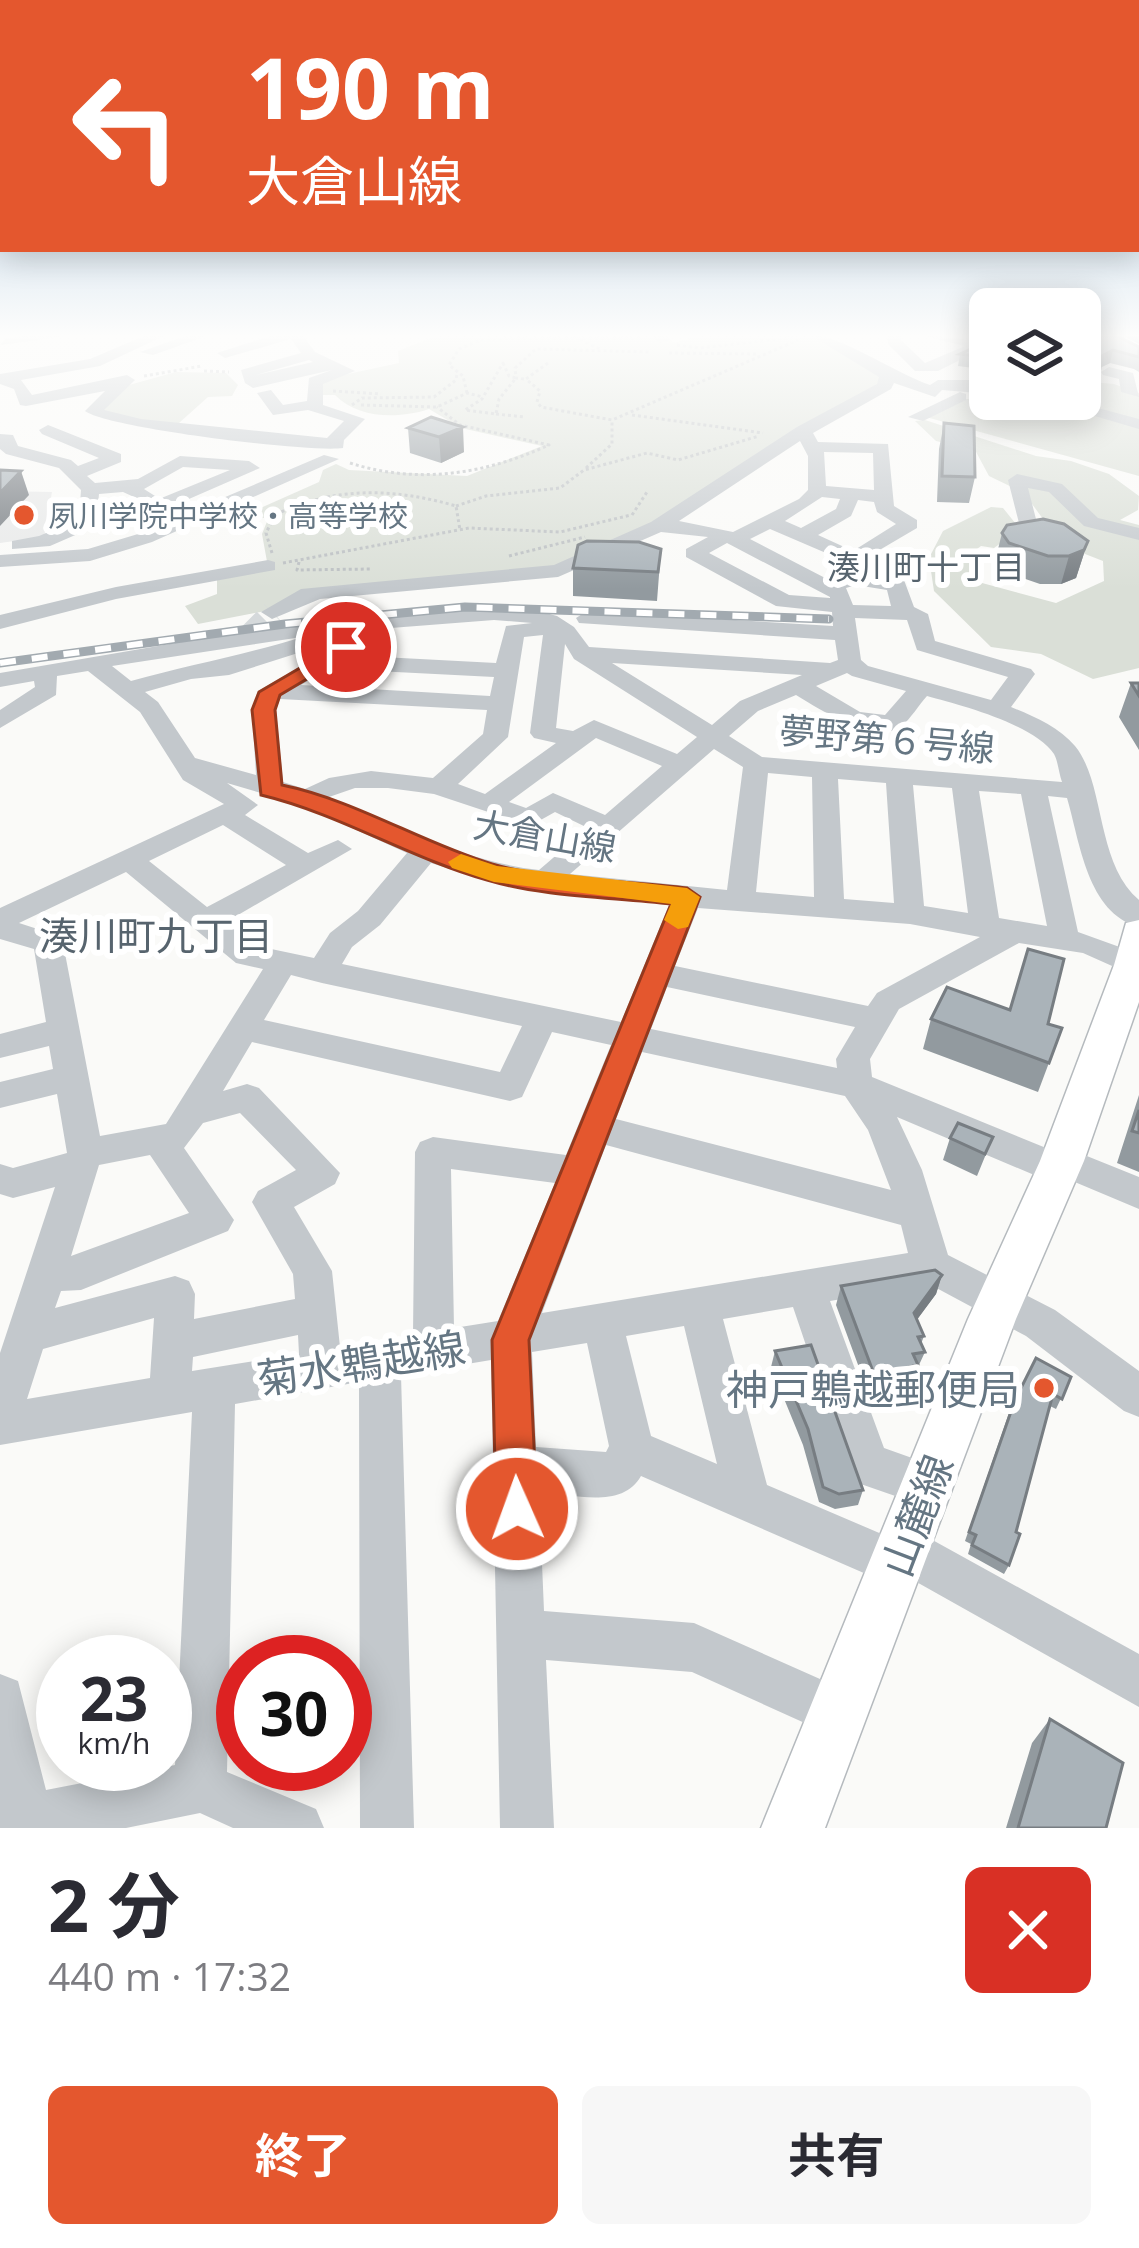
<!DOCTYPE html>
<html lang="ja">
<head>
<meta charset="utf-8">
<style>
  :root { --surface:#fff; --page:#f7f7f7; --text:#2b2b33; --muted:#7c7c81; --accent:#e4572e }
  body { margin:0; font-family:"Open Sans","Noto Sans JP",sans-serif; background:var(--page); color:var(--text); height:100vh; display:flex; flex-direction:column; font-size:45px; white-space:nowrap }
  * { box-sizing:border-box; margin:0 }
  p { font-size:39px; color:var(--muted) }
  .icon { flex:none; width:66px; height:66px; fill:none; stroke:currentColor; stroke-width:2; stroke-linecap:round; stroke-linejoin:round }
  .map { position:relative; height:1828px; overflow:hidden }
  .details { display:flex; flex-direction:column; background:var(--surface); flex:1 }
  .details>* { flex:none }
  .banner { position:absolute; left:0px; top:0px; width:1140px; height:252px; box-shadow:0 6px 30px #0003; background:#e4572e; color:#fff; overflow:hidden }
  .controls { position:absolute; left:969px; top:288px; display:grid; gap:24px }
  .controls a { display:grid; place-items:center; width:132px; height:132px; border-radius:18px; background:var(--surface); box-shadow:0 6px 30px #0003; font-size:60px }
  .speed { position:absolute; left:36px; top:1635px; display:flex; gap:24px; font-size:60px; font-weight:700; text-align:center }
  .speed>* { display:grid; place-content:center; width:156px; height:156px; border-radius:50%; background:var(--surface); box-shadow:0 6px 30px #0003; line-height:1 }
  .speed small { font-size:30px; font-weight:400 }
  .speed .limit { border:18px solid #d22; background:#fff; color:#111 }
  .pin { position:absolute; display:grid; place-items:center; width:102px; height:102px; color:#fff; margin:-51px; border:6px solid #fff; border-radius:50%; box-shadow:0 3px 12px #0007 }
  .me { position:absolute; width:132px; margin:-66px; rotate:358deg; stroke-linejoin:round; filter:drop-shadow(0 0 9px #0008) }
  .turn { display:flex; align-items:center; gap:42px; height:252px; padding:0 48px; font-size:54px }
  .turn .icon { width:156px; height:156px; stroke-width:2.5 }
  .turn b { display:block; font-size:84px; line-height:102px }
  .round { display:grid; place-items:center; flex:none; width:126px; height:126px; border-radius:18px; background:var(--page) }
  .headline { display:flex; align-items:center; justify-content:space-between; height:204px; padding:0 48px }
  h1 { font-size:72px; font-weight:700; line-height:90px }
  .button { display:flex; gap:24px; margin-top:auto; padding:24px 48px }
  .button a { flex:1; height:138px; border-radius:18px; background:var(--accent); color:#fff; font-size:48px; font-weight:700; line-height:138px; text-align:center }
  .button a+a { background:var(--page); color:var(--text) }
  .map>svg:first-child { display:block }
</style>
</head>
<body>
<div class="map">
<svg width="1139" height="1828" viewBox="0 0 1139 1828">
  <rect width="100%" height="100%" fill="#fafaf8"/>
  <path fill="#e8e9e9" d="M0,491l52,1 -8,45 -44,6z"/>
  <path fill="#dadfd7" d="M443,333h211l6,7 16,2 36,-9h96l72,43 -2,8 -234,144 -87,38 -246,24 -46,21 -67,13 -13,-18 32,-12v-16l51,-11 -6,-33 6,-15 -21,-5 72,-32 4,-12 13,-6 13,6 118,6 75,-30 -81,-18 -32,-19c-30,10 -71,10 -94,-14h-17l2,-15 79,-17 -1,-12z
    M176,372l50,1 12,12 -6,11 -24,1 -29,26h-36l-45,-13 31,-25z
    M1080,381l34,3 25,9v28l-89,-22h30z
    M959,399h75l105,27v50l-213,-59z
    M925,420l111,36 35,5 38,13 30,22 -1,14 -18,10 19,5v143l-46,11 -52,-25 -50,-7 -57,-56 -5,-33 14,-27 48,-24 12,1 17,21 -26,19 -13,-2 -8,6 -2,28 85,23 48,-22 -1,-20 -41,-16 -38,-52 -35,-17 -14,-26 -39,-9 -21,-20z"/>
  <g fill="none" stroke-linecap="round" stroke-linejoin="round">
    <path stroke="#d5d9db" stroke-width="22" stroke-dasharray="22 10" stroke-linecap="butt" d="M249,635l23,-23"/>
    <defs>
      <path id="major" d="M1139,920v82l-55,159 -68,158 -191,509h-64l207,-509 72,-158 74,-196 12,-42z"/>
    </defs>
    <use href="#major" stroke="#b5babe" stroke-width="3"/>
    <path stroke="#bbbfc2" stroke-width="3" stroke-dasharray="3 3" stroke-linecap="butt" d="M575,337l25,12
      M677,345l23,3 97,-11
      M669,353l90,1
      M503,363l6,13 7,2 -17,21 -3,15 -31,-4 17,-11z
      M548,363l-22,16 14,12 -3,11 4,5 71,13 186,-80
      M204,371l25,1
      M144,376l58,-10
      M524,379l-8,-1 -1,-10 21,-19 115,3
      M333,391l48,3
      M467,393l-4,-17 -14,-11 10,-16 24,-10 160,-1
      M352,405l10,-7 72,-1 22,-17 1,-7
      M361,405l76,2 30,-14 16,4
      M496,414l29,3
      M632,415l131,18
      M350,463c69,22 135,11 199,-18l-89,-20 -23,-18
      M586,468l26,-24v-24
      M456,506l30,-10 74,-8 24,-18 63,-17 31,7 81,-24
      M632,515l15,-23
      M272,553l-6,-20 9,-18c59,-29 119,-27 181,-9l4,24
      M509,556l76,-19
      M299,562l-2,8 73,-1
      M283,563l186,-35 91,4 71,-17"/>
    <path fill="#c3c8cc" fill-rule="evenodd" d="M51,333h39l-90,12 6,-7z
      M151,333h19l-70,33 -79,14 11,15 95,-20 8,5 -31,30 37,9 186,19 17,-17 -36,-11 -35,5 -16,-22 14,-3 12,15 24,-4 2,-23 23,-8 -79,18 -8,-5 -4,-13 60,-17 -10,-14 -66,19 -8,-5 63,-20h21l14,19 40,19 -32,13v21l42,14 -21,21 -1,8c-32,5 -236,-20 -258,-37l20,-20 -79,15 -6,-1 -6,-16 -14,-5v-10l90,-15zM309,360l4,2 -57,13z
      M194,333h21l-62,22 -13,-3z
      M650,333h15l6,7 -12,3z
      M807,333c29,0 88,40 123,52l8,-5h52v14l-48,-4 -7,7 -41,-14 -3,6 -78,44 5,9 70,2 6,62 23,14v8l-63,37 -84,-36 -20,10 79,41 26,-7 49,7 10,27 14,7 7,27 96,28 4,5 -24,33c22,9 48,20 64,39 31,38 20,116 64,154v27c-52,-14 -59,-85 -72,-129l-19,-2 30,136 61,22v24l-56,-25 -64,-10 -120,66 -29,50 2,18 179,73 11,-4 77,31v32l-69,-29 -11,4 -13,-4 -149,-63 25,53 26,85 107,55 84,61v46l-15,-6 -98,-75 -97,-52 -99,17 54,147 59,21 6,16 -6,16 -16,6 -75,-26 -59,-174 -70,12 44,166 117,50 18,-10 16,7 221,122v53l-226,-127 -17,7 -255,-111c-19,34 -69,18 -102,16l5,119 150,12 162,72 7,18 -7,18 -18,7 -146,-66 -146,-12 8,168h-54l-9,-468 -90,15 13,453h-54l-1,-446 -124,22 -8,368 89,37 8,19h-91l-33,-15 -74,15h-126v-154l18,7 28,109 129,-25 17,-353 -192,33v-92l55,-166 -42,11 -13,-4v-30l13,4 54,-15 -10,-59 -57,14v-26l53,-13 -4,-23 -49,12v-24l46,-12 -12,-73 -34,-10v-31l224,-104 -41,-24 -43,-68 -52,-41 -31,5 -1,19 -56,33v-18l35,-23 -1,-6 -34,6v-14l257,-44 220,-22 50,1 30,8 17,11 15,20 241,16 8,-3 -3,-20 -256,-17 -3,-5 11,-7 246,15 -1,-14 -56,-6 -90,-49v-8l22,-12 -47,-5 -103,45 -238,22 -48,20 -11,-7 40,-23 253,-24 97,-43 146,-95 80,-43 2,-7zM800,441l8,15v34l-9,9 -66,33 -54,-11zM824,452l49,1 1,37 -48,-4zM822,497l18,2 -4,10 -35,19 -16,-7zM858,500l16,2 3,10 19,12 -43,27 -35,-16 33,-19zM727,543l103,54v1l-41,-3 -80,-42zM856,585l31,5 4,16 -38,-1 -7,-17zM855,618l52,2 10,30 91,27 -17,23 -123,-34 -7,-6zM494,620l38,3 -26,3 -10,37 -114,-6 -23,-14 6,-13zM342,632l-16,20 -68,39 -6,19 4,65 -61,-17 -37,-56 -13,-10 46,-13 38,-4 91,-29 3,-5 -7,-6zM543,635l-13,98 4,5 22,5 -71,51 -27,-10 50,-47 16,-100zM302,637c-57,18 -113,28 -171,44l-19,-15zM565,644l9,15 123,78 -20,17 -83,-34 -21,11 -17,-3zM350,655l26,16 118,6 -4,19 -189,-11zM612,663l190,12 -62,26 -28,24zM847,673l5,3 54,15 -21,24 -25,-3 -44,-26zM796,695c23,14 80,51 106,31 9,-8 17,-21 25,-30 33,9 107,28 127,58 4,7 5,20 8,28l-300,-25 -33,-21 29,-25zM280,699l207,11 -4,24 -50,44 -62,-7 -42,7 -24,11 -22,-7 -7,-72zM596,738l66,28 -57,49 -52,-22 -27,15 -17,-6zM714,749l29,18 -16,123 -157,-16zM768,773l44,4 2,120 -58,-5zM838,779l48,4 8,120 -50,-4zM227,783l72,21 108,49 -49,58 -28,22 -16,25 -57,-12 -31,-24 126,-73 -14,-9 -30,13 -63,-38 13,-10zM913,785l39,3 16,125 -44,-7zM388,788l46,6 96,32 25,-14 33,16 -49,42c-75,-9 -141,-42 -210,-73l26,-9zM979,791l42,3 26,132 -48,-8zM223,825l63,40 -79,42 -58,-46zM431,863l63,20 175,22 -48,117 -279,-58 10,-17 28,-22zM126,872l110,91 27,6 -97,155 -66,12 -37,-193 -4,-7 -40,-13zM698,908l212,16 70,13 -103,56 -9,13 -193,-40zM291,975l31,8 200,43 -22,46 -236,-52zM667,987l188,40 -19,32 1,9 -186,-39zM552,1032l59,13 -45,110 -133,-18 -13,5 -5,10 -2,183 -73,12 -8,-76 -38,-64 41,-23 5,-11 -81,-85 -12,-4 -24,7 29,-49 258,59 12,-4zM642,1052l203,44 23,34 23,60 -275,-71zM240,1113l56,57 -38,21 -6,11 41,72 2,25 -101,20 1,-25 -6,-13 -14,-5 -120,32 6,-17 20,-1 147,-59 6,-11 -50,-72 19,-25zM606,1145l295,80 7,28 -366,60zM150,1155l39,58 -118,43 28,-91zM451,1169l104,14 -57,138 -44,7zM154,1318l-4,60 -123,21 16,-50zM684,1326l33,138 -66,-28 -25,-100zM298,1335l1,19 -107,17 1,-14zM587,1343l22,103 -3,6 -70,-5 -4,-95z
      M887,333h14v7l24,23 40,-17 -54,-13 76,9 -5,7 8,3v10l-20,-7 -32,16h-23l-27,-27z
      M1109,367l24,6 6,24 -18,-5 -2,-13 -16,-4 -2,-3z
      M960,392l6,2v6l-43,21 -15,-4z
      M1037,399h27l75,20v10z
      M48,425l73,29v8l-34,14 8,7 43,-4 42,-23 69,5 11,7 -94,41 -7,-2v-8l71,-29 -47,-3 -39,22 11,7 -10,6 -22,-10 -24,2 -3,32 -46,20 -38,3v-8l27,-5 40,-17 2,-29 -22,-22 -53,-14 -6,-5v-15l13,1 5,11 53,14 7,6 21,-8 -57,-24 -3,-4z
      M324,455l15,4 -187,83 -62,19 -90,6v-12l88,-6 50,-15z
      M1017,474l45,10 36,34 41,10v12l-55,-14 -35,-34 -21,-4 9,35 -17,4 -12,-47z
      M268,560l7,2v8l-159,29 -116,30v-14l116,-28z"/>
    <use href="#major" fill="#fff" fill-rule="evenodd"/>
    <defs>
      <path id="rail" d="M0,663l285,-39 180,-17 364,12"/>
    </defs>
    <use href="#rail" stroke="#a2aab0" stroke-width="9"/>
    <use href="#rail" stroke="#fff" stroke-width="6" stroke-dasharray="16" stroke-linecap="butt"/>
  </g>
  <path fill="#929a9f" d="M956,333h34v6z
    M1080,333l59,14v25l-5,-3 -24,-6 -10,5 -4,13 -16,-2z
    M1118,333h21v11z
    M990,352v18l-32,-4 2,-12z
    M431,417l33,35 -23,11 -31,-10 -2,-25z
    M944,423l31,54 -6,26 -32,-1 2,-53z
    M1002,533l86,8 -12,37 -15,6h-21l-38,-13 -7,-10z
    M661,549l-4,52 -84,-5v-28z
    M1131,683h8v67l-20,-33z
    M931,1019l117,5 14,4 -24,64 -115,-43z
    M1139,1095v77l-22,-9z
    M993,1137l-16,39 -34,-16 7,-22z
    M942,1275l-6,19 -19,25 7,17 -3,8 4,8 -19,41 -35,7 -35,-95 5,-19z
    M775,1351l88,139 -5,15 -23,4 -16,-7 -16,-57 -32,-78z
    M1036,1358l35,19 -15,32 -6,-3 -34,126 -7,33 -5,9 -36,-20 3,-10 -6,-3 45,-131z
    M1050,1719l56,109h-100l26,-85z"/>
  <path fill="#777d82" d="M1113,350l-3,13 -11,5 3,-12z
    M463,427l1,25 -23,11 -2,-26z
    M21,471l8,24 -29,31v-33z
    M1088,541l-12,37 -15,6 8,-28z
    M942,1275l-6,19 -28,38 6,-19z"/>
  <path fill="#aab3b9" stroke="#777d82" stroke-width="3" d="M1080,333h31l28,14v10l-26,-7 -11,6 -2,12 -20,-2z
    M973,348l17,4v5l-30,-3z
    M431,417l32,10 -24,10 -31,-9z
    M944,423l30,3 1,51 -33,-1z
    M0,470l21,1 -21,22z
    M1043,519l21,5 24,17 -4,9 -15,6h-21l-39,-13 -7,-10 5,-8z
    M587,541l52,1 22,7 -3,23 -85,-4 5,-23z
    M1131,683h8v13z
    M1028,949l36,10 -16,65 14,4 -13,35 -118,-44 16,-32 63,23z
    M1139,1110v23l-7,-2z
    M958,1123l35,14 -8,17 -35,-16z
    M935,1270l7,5 -28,38 10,23 -6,1 7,15 -12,2 5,11 -9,2 4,8 -36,7 -36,-96z
    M811,1345l52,145 -24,4 -16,-7 -15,-58 -33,-78z
    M1036,1358l35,19 -9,22 -9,-5 -37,138 4,2 -11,31 -37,-20 4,-10 -7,-3 46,-132z
    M1050,1719l73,44 -17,65h-88z"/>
  <linearGradient id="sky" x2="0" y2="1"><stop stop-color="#96bcdc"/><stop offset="0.57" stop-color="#fdfdfc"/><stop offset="1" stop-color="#fdfdfc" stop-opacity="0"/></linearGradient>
  <rect width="1139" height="589" fill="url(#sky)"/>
  <path fill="#e4572e" stroke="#94391e" stroke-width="3" d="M346,641l11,6 -3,4 -74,44 -5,15 7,75c73,15 138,57 210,79 55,16 136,17 195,24l13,9 -171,443 8,169 -6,15 -14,6 -15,-6 -6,-15 -4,-169 179,-436c-60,-7 -127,-7 -184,-24 -78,-22 -147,-66 -226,-85l-9,-85 7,-18z"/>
  <path fill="#f59e0b" d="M461,854l36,12 190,22 13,9 -12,30 -10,2 -14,-9 7,-16 -177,-22 -42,-14 -4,-6z"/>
  <g fill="#e4572e" stroke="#fff" stroke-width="4.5">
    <circle cx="24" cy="515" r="12"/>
    <circle cx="1044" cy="1388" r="12"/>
  </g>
  <g text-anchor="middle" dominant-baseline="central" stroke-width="12" stroke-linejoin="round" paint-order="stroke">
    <g font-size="30" fill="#657683" stroke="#fff" text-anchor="start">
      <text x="48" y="515">夙川学院中学校・高等学校</text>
    </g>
    <g font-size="33" fill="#57646e" stroke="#fff">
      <text x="926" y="566">湊川町十丁目</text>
    </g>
    <g font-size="36" fill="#657683" stroke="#fff">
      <text transform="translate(887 739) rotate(5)">夢野第６号線</text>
      <text transform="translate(545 836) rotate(10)">大倉山線</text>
    </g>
    <g font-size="39" fill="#57646e" stroke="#fff">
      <text x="156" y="934">湊川町九丁目</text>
    </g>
    <g font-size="42" fill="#657683" stroke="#fff">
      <text transform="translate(361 1362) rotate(-9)">菊水鵯越線</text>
      <text transform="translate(916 1515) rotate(-69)">山麓線</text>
    </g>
    <g font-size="42" fill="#657683" stroke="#fff" text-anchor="end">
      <text x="1020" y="1388">神戸鵯越郵便局</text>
    </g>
  </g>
</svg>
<div class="controls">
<a><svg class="icon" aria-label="layers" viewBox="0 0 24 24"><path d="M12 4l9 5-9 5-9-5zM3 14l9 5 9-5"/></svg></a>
</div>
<div class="speed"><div>23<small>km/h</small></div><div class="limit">30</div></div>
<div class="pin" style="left:346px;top:647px;background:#d93025"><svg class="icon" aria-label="arrive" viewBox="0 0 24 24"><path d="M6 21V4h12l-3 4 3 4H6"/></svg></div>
<svg class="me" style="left:517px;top:1509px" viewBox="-20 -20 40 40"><circle r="17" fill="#e4572e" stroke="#fff" stroke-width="3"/><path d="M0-11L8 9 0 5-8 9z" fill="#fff"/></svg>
<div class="banner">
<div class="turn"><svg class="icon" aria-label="left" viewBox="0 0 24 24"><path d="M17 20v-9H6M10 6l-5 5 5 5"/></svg><div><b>190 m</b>大倉山線</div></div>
</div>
</div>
<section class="details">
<div class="headline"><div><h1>2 分</h1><p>440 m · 17:32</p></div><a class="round" style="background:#d93025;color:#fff"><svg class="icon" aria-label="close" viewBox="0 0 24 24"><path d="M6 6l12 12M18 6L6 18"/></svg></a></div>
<div class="button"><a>終了</a><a>共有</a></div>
</section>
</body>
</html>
